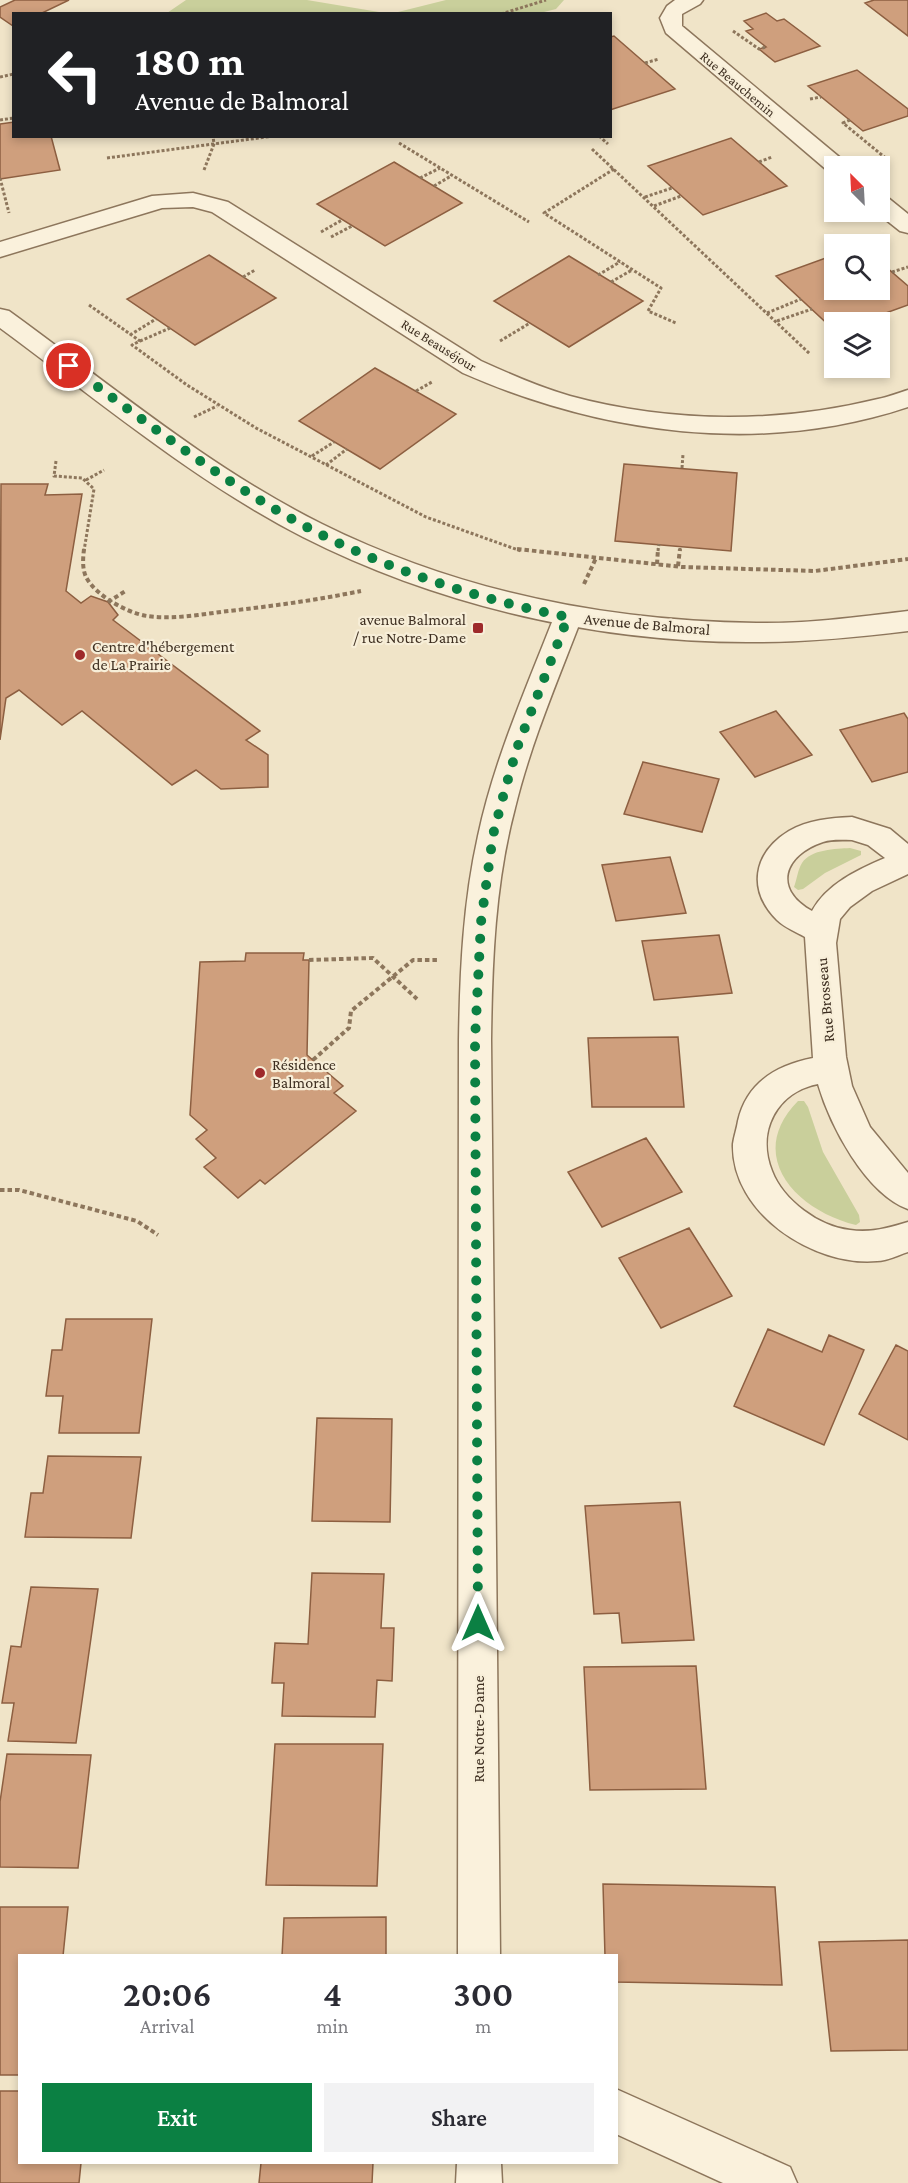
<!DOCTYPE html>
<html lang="en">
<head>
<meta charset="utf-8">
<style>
  :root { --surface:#fff; --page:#f2f2f3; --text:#2b2b33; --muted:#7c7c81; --accent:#0b8043 }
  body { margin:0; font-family:"Crimson Pro",serif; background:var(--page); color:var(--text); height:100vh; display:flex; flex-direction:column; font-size:22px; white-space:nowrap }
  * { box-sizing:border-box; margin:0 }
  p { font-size:20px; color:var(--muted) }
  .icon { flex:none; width:33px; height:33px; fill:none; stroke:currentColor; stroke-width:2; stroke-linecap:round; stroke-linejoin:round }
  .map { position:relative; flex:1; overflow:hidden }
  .sheet { position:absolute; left:18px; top:1954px; width:600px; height:210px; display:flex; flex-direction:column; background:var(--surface); border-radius:0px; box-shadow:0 3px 9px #0003 }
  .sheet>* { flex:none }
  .hud { position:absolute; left:12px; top:12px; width:600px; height:126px; border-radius:0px; box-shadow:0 3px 9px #0003; background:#202124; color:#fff; overflow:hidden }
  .needle { width:39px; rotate:336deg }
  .tools { position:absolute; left:824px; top:156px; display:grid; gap:12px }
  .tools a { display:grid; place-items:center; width:66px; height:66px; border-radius:0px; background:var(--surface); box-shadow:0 3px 9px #0003; font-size:30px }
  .pin { position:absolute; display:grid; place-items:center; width:51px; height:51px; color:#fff; margin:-26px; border:3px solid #fff; border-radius:50%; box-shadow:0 2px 6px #0007 }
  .me { position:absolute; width:66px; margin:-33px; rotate:0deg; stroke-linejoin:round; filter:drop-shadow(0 0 4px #0008) }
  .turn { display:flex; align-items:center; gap:21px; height:126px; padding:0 24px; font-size:27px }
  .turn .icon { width:78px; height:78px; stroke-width:2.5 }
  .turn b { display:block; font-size:42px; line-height:51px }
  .eta { display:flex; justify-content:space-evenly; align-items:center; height:102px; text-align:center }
  .eta b { font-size:36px; font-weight:600; line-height:42px }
  .cta { display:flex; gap:12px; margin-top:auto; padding:12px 24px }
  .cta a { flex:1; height:69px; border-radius:0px; background:var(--accent); color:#fff; font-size:24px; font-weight:600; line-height:69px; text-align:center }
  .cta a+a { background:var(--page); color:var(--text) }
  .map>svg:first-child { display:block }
</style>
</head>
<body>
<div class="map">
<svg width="908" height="2183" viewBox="0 0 908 2183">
  <rect width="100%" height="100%" fill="#f0e4c8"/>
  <path fill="#c9cf9b" d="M186,0h121l78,13h-218z
    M446,0h118l-8,9 -16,4h-146z
    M850,848l11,3v4l-36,18 -22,16 -5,1 -4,-3c3,-8 4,-18 8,-24 9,-14 34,-14 48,-15z
    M798,1101h6l4,6 15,45 36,63 1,7 -4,3c-59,-14 -112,-69 -58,-124z"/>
  <path fill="#cf9f7d" stroke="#8d5f41" stroke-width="1.5" d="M15,0h54l-29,14h-26l-1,12 -13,-9v-10z
    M874,0h34v36l-43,-33z
    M766,13l11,8 7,-2 36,27 -45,16 -16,-13 7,-2 -20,-16 7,-2 -9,-8z
    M614,36l31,27 30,26 -65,21v-73z
    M857,70l51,39v7l-45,15 -55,-45z
    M14,122v14h37l9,34 -60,9v-55z
    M731,138l56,48 -84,29 -55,-49z
    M394,162l68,41 -77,43 -68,-42z
    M209,255l67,43 -81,47 -68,-46z
    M834,255v35h45v-29l29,25v19l-47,17h-27v8l-58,-54z
    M569,256l74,45 -74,46 -75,-46z
    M375,368l81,46 -76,55 -81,-48z
    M624,464l113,9 -6,78 -116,-10z
    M1,484h47l-3,11 37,-1 -16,97 15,12 10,-7 17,6 10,13 -5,5 147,111 -14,9 22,15v32l-47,2 -25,-19 -24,15 -90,-74 -20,14 -43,-35 -13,8 -6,42z
    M776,711l36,44 -57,22 -35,-45z
    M904,713l4,6v53l-36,10 -32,-52z
    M643,762l76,17 -17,53 -78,-18z
    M670,857l16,56 -70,8 -14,-56z
    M719,935l13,58 -78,7 -12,-59z
    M246,953h58l-1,7h6l-2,95 36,31 -9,7 22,18 -91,73 -5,-4 -22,18 -34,-31 12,-9 -20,-19 11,-9 -17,-15 10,-153 45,-1z
    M678,1037l6,70h-92l-4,-69z
    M646,1138l36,54 -80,35 -34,-55z
    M689,1228l43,68 -71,32 -42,-70z
    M66,1319h86l-13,114h-80l4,-37h-17l6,-46h10z
    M768,1329l54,23 7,-17 35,15 -40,95 -90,-39z
    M896,1345l12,6v89l-49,-26z
    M317,1418l75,1 -2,103 -78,-1z
    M48,1456l93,1 -10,81 -106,-1 6,-44h12z
    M680,1502l14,138 -72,3 -3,-30 -25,1 -9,-108z
    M312,1573l72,1 -3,54h13l-2,53 -15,-1 -2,37 -93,-1 2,-33h-12l3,-40 33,1z
    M31,1587l67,2 -22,154 -68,-2 6,-38h-12l9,-57 10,1z
    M696,1666l10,123 -116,1 -6,-123z
    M275,1744h108l-6,142 -111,-1z
    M7,1754l84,1 -13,113 -78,-1v-65z
    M603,1884l172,3 7,98 -166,-3v-26h-11z
    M0,1907h68l-5,49h-43v119h-20z
    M386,1917v39h-104l2,-38z
    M908,1940v110l-77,1 -12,-109z
    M0,2091h20v72h61l-2,20h-79z
    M261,2163h112l-1,20h-113z"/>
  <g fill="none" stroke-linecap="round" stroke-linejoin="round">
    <defs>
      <path id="minor" d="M675,0h28l-3,4 -18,10v12l162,135 3,5h-13v6l-6,-1 -162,-138 -6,-15 7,-12z
        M193,193l35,9 253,159c29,13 58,26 89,35 100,27 207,28 308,3 10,-2 20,-6 30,-9v17c-146,49 -306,27 -445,-34l-251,-161 -19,-5 -31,1 -162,49v-15l152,-46z
        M879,195l8,2 21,17v19l-8,-2 -24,-19h3z
        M568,607l10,3 4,7c-24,63 -51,125 -67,191 -20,75 -23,154 -24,232l9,916h-42l1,-916c1,-68 4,-137 19,-204 16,-76 48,-147 76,-219l4,-7z
        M852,817l38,12 18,15v30l-36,17 -22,16 -10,12 -4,24 10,114 6,29 18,41 38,46v36c-43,-16 -78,-84 -90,-125 -41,8 -62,47 -46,87 11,29 47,56 78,59 21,3 38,-2 58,-8v30c-10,3 -21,9 -31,9 -63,6 -146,-48 -144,-117 1,-8 4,-16 5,-23 9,-39 39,-56 75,-63l-8,-121c-9,-5 -21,-10 -28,-17 -30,-30 -24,-67 12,-89 19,-11 41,-13 63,-14zM852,840l16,5 17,13c-28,12 -58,26 -73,53 -40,-22 -28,-56 11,-69 9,-3 19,-2 29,-2z
        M616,2089l174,78 7,16h-74l-107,-49z
        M457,2163h44l1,20h-46z"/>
      <path id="tertiary" d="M0,309l9,2c101,73 200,157 313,213 135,67 283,97 434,99 51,1 101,-6 152,-12v20c-50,6 -99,11 -149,11 -155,2 -318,-35 -456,-105 -109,-56 -205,-137 -303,-209z"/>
    </defs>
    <use href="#minor" stroke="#8d765c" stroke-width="3"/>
    <use href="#tertiary" stroke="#8d765c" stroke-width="3"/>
    <path stroke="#8d765c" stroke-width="3" stroke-dasharray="3 2" stroke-linecap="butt" d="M501,14l45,-14
      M733,31l26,18 7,-2
      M645,63l14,-4
      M0,77l14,-3
      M810,99l11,-2
      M0,120l14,-2
      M850,120l-7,3 45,37
      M599,136l9,8
      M399,143l130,79
      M592,149l218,205
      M107,158l167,-22
      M759,162l13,-5
      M614,169l-70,44 117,75 -13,23 28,12
      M204,170l10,-26 -1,-8
      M0,178l9,35
      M420,178l20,-10
      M434,186l17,-10
      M645,197l27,-9
      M654,206l27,-10
      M321,232l21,-12
      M331,237l21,-11
      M892,272l16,-5
      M598,275l22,-13
      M243,277l12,-7
      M611,282l21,-12
      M89,305l51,36 -8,4 55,40 69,43 170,89 95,34
      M767,313l34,-14
      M777,321l35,-12
      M130,335l26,-16
      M140,341l30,-13
      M500,341l30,-18
      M416,391l16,-9
      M194,417l23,-11
      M312,456l22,-14
      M56,461l-2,15 28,2 12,11 -10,62
      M326,465l21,-16
      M682,468l1,-14
      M86,480l18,-10
      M658,551l1,-7
      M680,551v-5"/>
    <path stroke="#8d765c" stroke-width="4" stroke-dasharray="4.5 3" stroke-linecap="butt" d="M84,549c-1,9 -2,19 2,28 9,18 41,36 61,39 27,4 55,-2 82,-5 44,-5 88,-11 132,-20
      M517,549l165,18 133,4 93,-12
      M657,564l1,-15
      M678,566l2,-17
      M584,584l12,-26
      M108,602l19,-12
      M309,960l64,-2 44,41
      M313,1060l36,-32 2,-17 62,-51h24
      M0,1190h19l118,31 21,14"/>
    <use href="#minor" fill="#faf1dc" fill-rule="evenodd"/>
    <use href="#tertiary" fill="#faf1dc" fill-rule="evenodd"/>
  </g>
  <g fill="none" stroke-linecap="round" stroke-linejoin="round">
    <path stroke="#0b8043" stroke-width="10" stroke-dasharray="0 18" d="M69,366c89,64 177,135 278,181 70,32 145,55 221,70l-51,131 -13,45 -11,42 -12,87 -6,118 3,583"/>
  </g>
  <g fill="#9e2a2b" stroke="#f7eed8" stroke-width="2">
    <rect x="472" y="622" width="12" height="12" rx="3"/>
    <circle cx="80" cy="655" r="6"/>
    <circle cx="260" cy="1073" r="6"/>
  </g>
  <g text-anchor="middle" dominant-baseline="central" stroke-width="4.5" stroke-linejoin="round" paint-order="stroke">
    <g font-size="14" fill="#3d2e20" stroke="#f7eed8">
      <text transform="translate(738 84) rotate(40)">Rue Beauchemin</text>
      <text transform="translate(439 345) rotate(32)">Rue Beauséjour</text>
    </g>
    <g font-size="16" fill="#3d2e20" stroke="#f7eed8" text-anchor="start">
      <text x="466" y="619" text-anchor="end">avenue Balmoral<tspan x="466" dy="18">/ rue Notre-Dame</tspan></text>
      <text x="92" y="646">Centre d'hébergement<tspan x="92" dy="18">de La Prairie</tspan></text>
      <text x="272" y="1064">Résidence<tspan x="272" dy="18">Balmoral</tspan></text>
    </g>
    <g font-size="16" fill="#3d2e20" stroke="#f7eed8">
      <text transform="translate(647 624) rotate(5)">Avenue de Balmoral</text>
      <text transform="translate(825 1000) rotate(-95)">Rue Brosseau</text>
      <text transform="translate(478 1729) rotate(-90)">Rue Notre-Dame</text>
    </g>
  </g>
</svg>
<div class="tools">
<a><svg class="needle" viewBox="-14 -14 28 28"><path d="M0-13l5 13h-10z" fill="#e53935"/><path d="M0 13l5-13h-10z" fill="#7c7c81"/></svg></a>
<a><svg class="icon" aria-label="search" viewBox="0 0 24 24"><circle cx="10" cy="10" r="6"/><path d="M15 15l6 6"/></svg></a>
<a><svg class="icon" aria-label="layers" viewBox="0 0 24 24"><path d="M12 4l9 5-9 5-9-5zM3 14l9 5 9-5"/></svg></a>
</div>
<div class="pin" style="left:69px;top:366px;background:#d93025"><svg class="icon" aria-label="arrive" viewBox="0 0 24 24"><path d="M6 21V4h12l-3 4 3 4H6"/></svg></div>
<svg class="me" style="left:478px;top:1623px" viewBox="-20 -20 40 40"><path d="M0-17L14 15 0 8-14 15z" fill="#0b8043" stroke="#fff" stroke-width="4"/></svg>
<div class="hud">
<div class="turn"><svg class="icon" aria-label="left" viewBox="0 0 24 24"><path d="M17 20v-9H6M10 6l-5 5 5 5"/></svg><div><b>180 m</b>Avenue de Balmoral</div></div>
</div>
<section class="sheet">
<div class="eta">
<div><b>20:06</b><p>Arrival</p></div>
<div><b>4</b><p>min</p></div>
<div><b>300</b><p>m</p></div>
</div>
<div class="cta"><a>Exit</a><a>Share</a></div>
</section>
</div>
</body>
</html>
